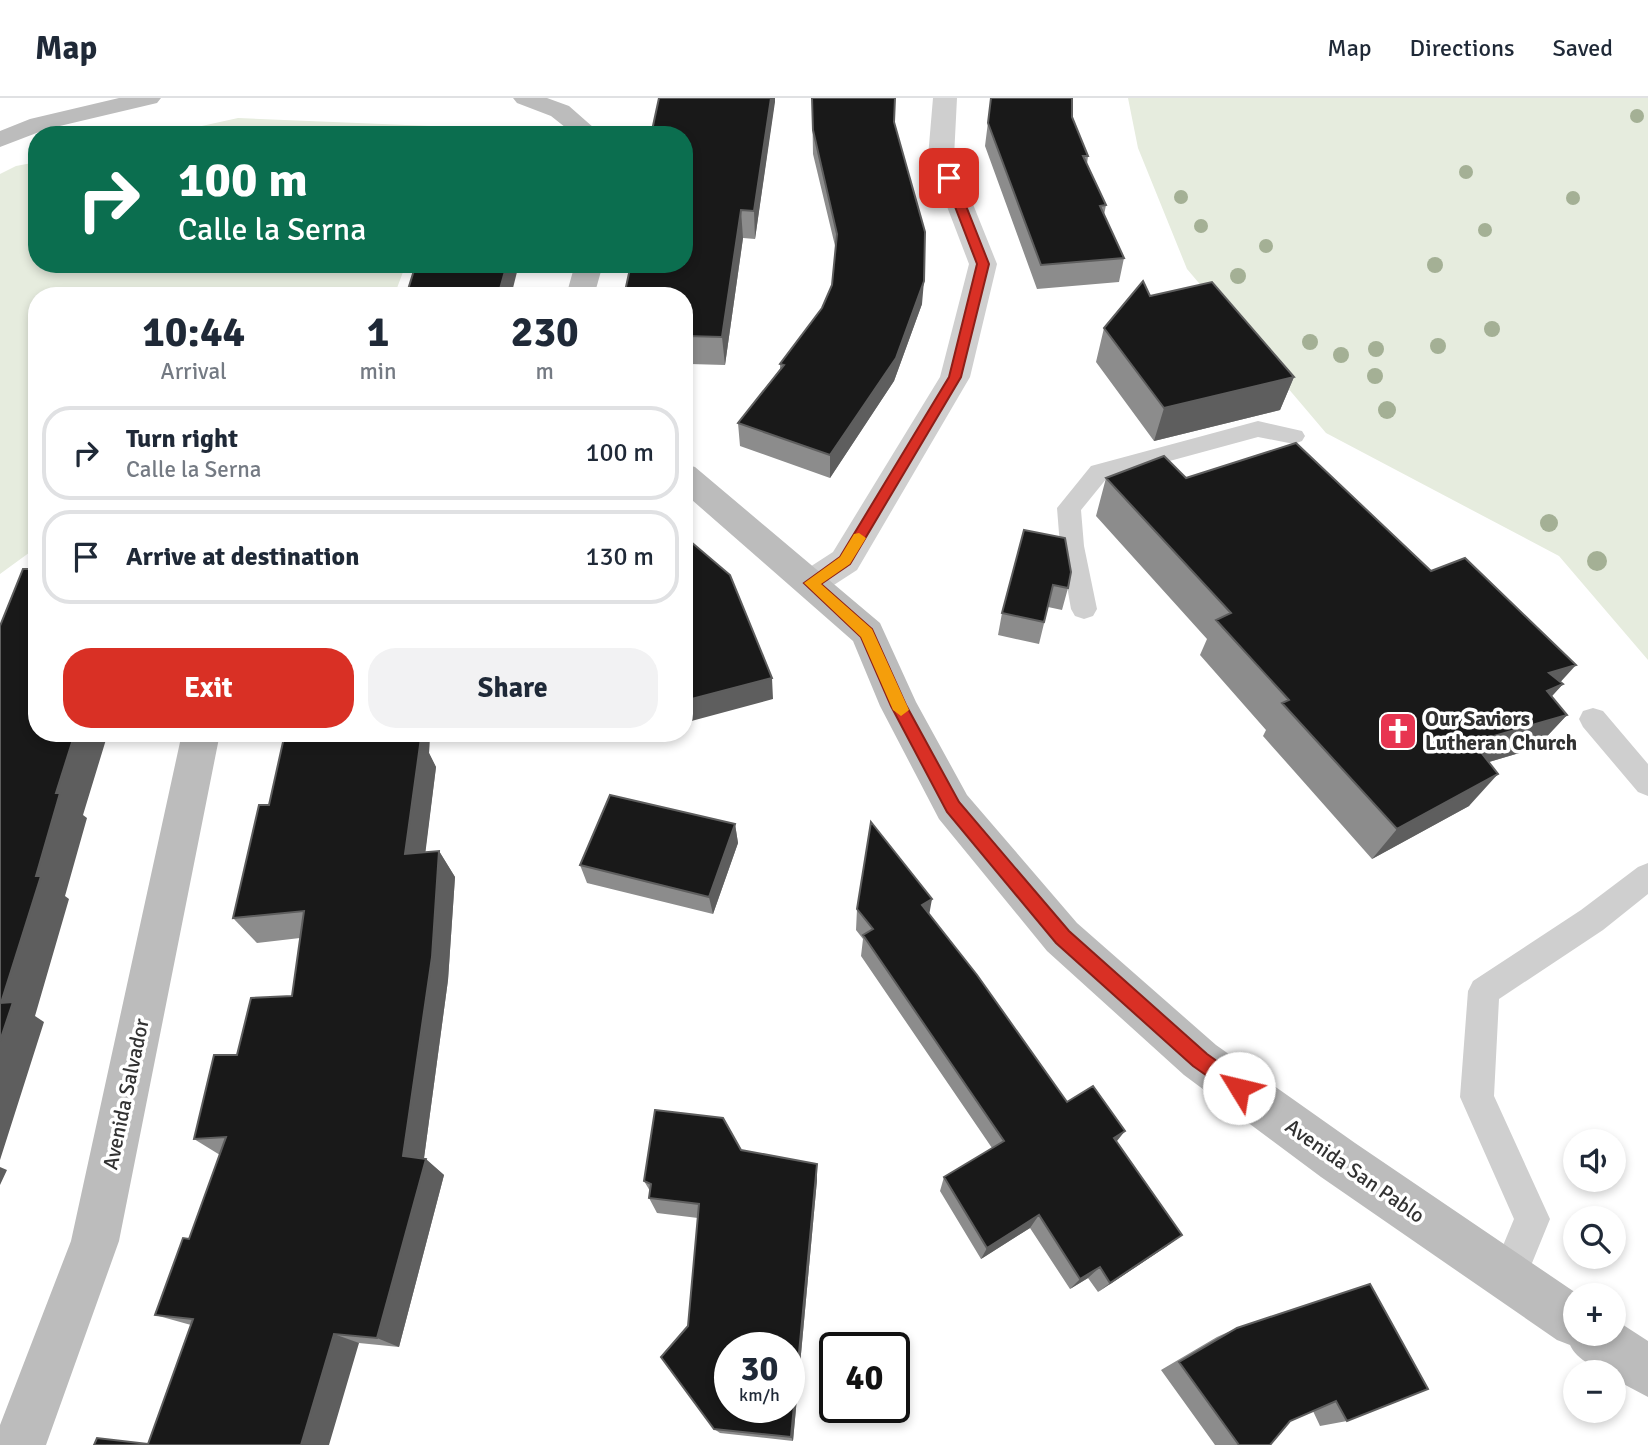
<!DOCTYPE html>
<html lang="en">
<head>
<meta charset="utf-8">
<style>
  :root { --surface:#fff; --page:#f2f2f3; --text:#1f2937; --muted:#747a83; --line:#e0e1e3; --accent:#d93025 }
  body { margin:0; font-family:Signika,sans-serif; background:var(--page); color:var(--text); height:100vh; display:flex; flex-direction:column; font-size:26px; white-space:nowrap }
  * { box-sizing:border-box; margin:0 }
  p { font-size:23px; color:var(--muted) }
  .icon { flex:none; width:38px; height:38px; fill:none; stroke:currentColor; stroke-width:2; stroke-linecap:round; stroke-linejoin:round }
  .map { position:relative; flex:1; overflow:hidden }
  .panel { position:absolute; left:28px; top:189px; width:665px; height:455px; display:flex; flex-direction:column; background:var(--surface); border-radius:28px; box-shadow:0 4px 10px #0003 }
  .panel>* { flex:none }
  .guide { position:absolute; left:28px; top:28px; width:665px; height:147px; border-radius:28px; box-shadow:0 4px 10px #0003; background:#0b6e4f; color:#fff; overflow:hidden }
  .buttons { position:absolute; left:1563px; top:1031px; display:grid; gap:14px }
  .buttons a { display:grid; place-items:center; width:63px; height:63px; border-radius:50%; background:var(--surface); box-shadow:0 4px 10px #0003; font-size:35px }
  .speed { position:absolute; left:714px; top:1234px; display:flex; gap:14px; font-size:35px; font-weight:700; text-align:center }
  .speed>* { display:grid; place-content:center; width:91px; height:91px; border-radius:50%; background:var(--surface); box-shadow:0 4px 10px #0003; line-height:1 }
  .speed small { font-size:18px; font-weight:400 }
  .speed .limit { border:4px solid #111; border-radius:10px; background:#fff; color:#111 }
  .pin { position:absolute; display:grid; place-items:center; width:60px; height:60px; color:#fff; margin:-30px; border-radius:14px; box-shadow:0 4px 10px #0006 }
  .me { position:absolute; width:77px; margin:-38px; rotate:306deg; stroke-linejoin:round; filter:drop-shadow(0 0 5px #0008) }
  .turn { display:flex; align-items:center; gap:24px; height:147px; padding:0 35px; font-size:32px }
  .turn .icon { width:91px; height:91px; stroke-width:2.5 }
  .turn b { display:block; font-size:49px; line-height:60px }
  .eta { display:flex; justify-content:space-evenly; align-items:center; height:119px; text-align:center }
  .eta b { font-size:42px; font-weight:700; line-height:49px }
  .action { display:flex; gap:14px; margin-top:auto; padding:14px 35px }
  .action a { flex:1; height:80px; border-radius:28px; background:var(--accent); color:#fff; font-size:28px; font-weight:700; line-height:80px; text-align:center }
  .action a+a { background:var(--page); color:var(--text) }
  ul { padding:0; list-style:none }
  li { display:flex; align-items:center; gap:21px; height:94px; margin:0 14px 10px; padding:0 21px; border:4px solid var(--line); border-radius:28px }
  li div { flex:1 }
  li b { display:block; font-size:26px }
  li em { font-style:normal }
  header { display:flex; align-items:center; gap:42px; box-sizing:border-box; height:98px; padding:0 35px; background:var(--surface); border-bottom:2px solid var(--line) }
  header strong { font-size:33px }
  nav { display:flex; gap:38px; margin-inline-start:auto; font-size:24px }
  .map>svg:first-child { display:block }
</style>
</head>
<body>
<header>
<strong>Map</strong>
<nav><a>Map</a><a>Directions</a><a>Saved</a></nav>
</header>
<div class="map">
<svg width="1648" height="1347" viewBox="0 0 1648 1347">
  <rect width="100%" height="100%" fill="#fff"/>
  <path fill="#e6ecde" d="M1128,0h520v562l-89,-104 -233,-123 -139,-164 -49,-121z
    M238,20l217,9 -3,8h-291z
    M37,64v102h369l-12,32h-357v251l-37,27v-400l16,-8z"/>
  <g fill="none" stroke-linecap="round" stroke-linejoin="round">
    <path fill="#cfcfcf" fill-rule="evenodd" d="M1258,323l44,10 3,5 -3,5 -8,3 -36,-7 -151,41 -26,32 3,36 13,63 -4,7 -9,3 -9,-3 -4,-7 -11,-63 -3,-38 34,-42z
      M1593,610l10,3 45,53v32l-10,-4 -55,-65 -4,-8 4,-8z
      M1648,765v31l-45,36 -104,69 -5,97 56,123 -29,71 -13,5 -13,-5 -5,-13 24,-58 -54,-122 8,-106 5,-10 108,-71 57,-43z"/>
    <path fill="#cfcfcf" fill-rule="evenodd" d="M933,0h24l-3,59 43,107 -27,113 -113,193 -34,22 -12,4 -12,-4 -5,-9 5,-9 34,-22 107,-175 29,-113 -41,-107z"/>
    <path fill="#bcbcbc" fill-rule="evenodd" d="M119,0h42l-4,5 -110,26 -47,18v-16l30,-12z
      M513,0h34l22,8 33,29h-27l-24,-19 -34,-13z
      M575,166h28l-9,32h-28z
      M684,366l11,3 185,156 36,79 51,93 110,128 139,122 139,98 224,152h-4v39h39v-15l34,22v56l-34,-18v-7c-15,0 -38,-13 -44,-27l-13,-5 -236,-163 -137,-102 -137,-124 -108,-132 -59,-113 -27,-65 -169,-148z
      M182,635h38l-101,508 -73,204h-46v-20l71,-184z"/>
  </g>
  <g fill="#a4b095">
    <circle cx="1637" cy="18" r="7"/>
    <circle cx="1466" cy="74" r="7"/>
    <circle cx="1181" cy="99" r="7"/>
    <circle cx="1573" cy="100" r="7"/>
    <circle cx="1201" cy="128" r="7"/>
    <circle cx="1485" cy="132" r="7"/>
    <circle cx="1266" cy="148" r="7"/>
    <circle cx="1435" cy="167" r="8"/>
    <circle cx="1238" cy="178" r="8"/>
    <circle cx="1492" cy="231" r="8"/>
    <circle cx="1310" cy="244" r="8"/>
    <circle cx="1438" cy="248" r="8"/>
    <circle cx="1376" cy="251" r="8"/>
    <circle cx="1341" cy="257" r="8"/>
    <circle cx="1375" cy="278" r="8"/>
    <circle cx="1387" cy="312" r="9"/>
    <circle cx="1549" cy="425" r="9"/>
    <circle cx="1597" cy="463" r="10"/>
  </g>
  <path fill="#8c8c8c" d="M658,0h117l-20,141 -12,-1 -18,127 -35,-1 -2,5h-4v-105z
    M812,0l82,24 28,182 -28,77 -64,97 -90,-32 -2,-23 42,-54v-5l42,-56 10,-23 4,-35 -23,-96z
    M991,0l81,19 16,39 -1,8 19,41 -2,10 20,43 -5,24 -82,7 -52,-143z
    M1150,198l144,81 -14,33 -126,31 -58,-79 8,-34z
    M1106,380h80l245,93 132,113 -12,13 16,18 -31,33 -47,14 -20,44 -97,53 -109,-123 3,-6 -66,-75 7,-16 -111,-123z
    M1024,432l44,58 -6,22 -14,-3 -9,37 -41,-9 4,-22z
    M430,635l-1,20 7,14 -11,85 14,-1 16,26 -7,103 -24,178 20,17 -45,172 -40,-4 -211,101 43,-119 -36,-10 34,-76 31,-84 -26,-16 43,-84 55,-59 8,-58 -43,5 -24,-25 36,-113z
    M735,726l3,19 -25,71 -126,-31 -7,-18z
    M857,811l72,6 138,187 50,40 50,104 -69,46 -10,-14 -18,11 -40,-61 -49,31 -41,-68 4,-14 48,-29 -131,-192 2,-17 -7,-9z
    M741,1052l76,30 -24,261 -73,-8 -6,-4 -26,-103 10,-108 -41,-5 -8,-15 1,-7 -6,-10z
    M1237,1230l191,61 -81,32 -27,5 -7,-15 -23,10 -20,24h-55l-54,-75 56,-33z"/>
  <path fill="#5e5e5e" d="M771,0h4v4l-20,137 -1,-28z
    M741,112l2,28 -18,127 -3,-28z
    M507,166h12l-8,32h-13z
    M924,183l-2,23 -28,77 -64,97v-23z
    M686,238l4,28 -2,5 -3,-28z
    M1294,279l-14,33 -126,31 10,-33z
    M1576,567l-20,22 7,-3 -31,34 17,-45z
    M772,580l1,21 -89,24v-22z
    M1567,617l-31,33 -91,27 28,-33z
    M75,635h33l-25,82 4,3 -22,78 4,3 -34,117 9,6 -44,138v-119l1,-38 35,-127 20,-83z
    M412,635h18l-1,20 7,14 -14,113 -17,-26z
    M1498,676l-29,32 -97,53 25,-30z
    M735,726l3,19 -25,71 -4,-17z
    M439,753l16,26 -7,103 -26,193 -19,-17z
    M932,801l-4,22 -6,-16z
    M1125,1033l-12,15 1,-8z
    M426,1061l18,16 -45,172 -22,-9z
    M817,1066v16l-24,261 -2,-4z
    M0,1069l7,3 -7,15z
    M1039,1117l-9,13 -49,31 6,-11z
    M1182,1137l-15,11 -69,46 12,-9z
    M1100,1169l-12,11 -18,11 10,-10z
    M334,1236l25,9 -30,102h-28z"/>
  <path fill="#191919" stroke="#5e5e5e" stroke-width="2" fill-rule="evenodd" d="M659,0h112l-17,113 -13,-1 -19,127 -36,-1 -2,5v-45h-60l7,-32h53v-129h-33z
    M812,0h83l-1,24 31,110 -1,49 -28,77 -66,97 -92,-32 46,-58 -4,-1 42,-56 10,-23 5,-51 -24,-104z
    M991,0h81v19l16,39h-5l23,49 -6,1 24,52 -83,7 -53,-142z
    M416,166h91l-9,32h-92z
    M1143,183l7,15 62,-14 82,95 -130,31 -60,-80z
    M1296,345l135,128 34,-13 111,107 -27,8 14,11 -16,7 20,24 -94,27 25,32 -101,55 -115,-126 7,-3 -73,-80 15,-7 -125,-135 58,-22 22,22z
    M1024,432l41,8 6,34 -3,16 -15,-3 -9,37 -42,-9z
    M684,438l46,39 42,103 -88,23z
    M23,471h14v164h38l-19,60h4l-24,83h5l-40,127 12,-1 -13,39v-415z
    M285,635h127v5h9l-16,116 34,-3 -7,106 -29,199 23,3 -49,179 -43,-4 -33,111h-207l3,-7 51,6 45,-125 -38,-4 28,-77 6,1 37,-102 -32,2 20,-84h23l14,-57 41,-2 12,-85 -71,7 26,-113h10z
    M610,697l125,29 -26,73 -129,-32z
    M871,724l61,77 -10,6 55,70 90,127 26,-16 32,45 -11,7 68,97 -72,48 -10,-16 -20,12 -41,-64 -52,33 -43,-71 60,-36 -141,-206 10,-6 -16,-20z
    M655,1012l68,8 18,32 76,14 -26,273 -77,-8 -53,-72 27,-31 11,-122 -50,-6 2,-14 -7,-3zM730,1250h59v59h-59z
    M1370,1186l58,105 -81,32 -11,-20 -46,20 -20,24h-31l-60,-83 58,-34z"/>
  <path fill="#d93025" stroke="#8d1f18" stroke-width="2" d="M946,78l9,2 34,86 -28,113 -111,187 -29,20 51,45 34,76 53,97 110,129 138,123 39,28 3,6 -3,7 -7,3 -46,-32 -137,-123 -109,-131 -56,-106 -30,-69 -57,-54 36,-26 109,-180 28,-113 -33,-86z"/>
  <path fill="#f59e0b" d="M859,435l7,5 -16,26 -29,20 51,45 37,81 -8,6 -8,-6 -32,-73 -57,-54 36,-26 14,-23z"/>
  <defs>
    <symbol id="church-square" viewBox="-11 -11 22 22"><rect x="-9" y="-9" width="18" height="18" rx="4" fill="#e83551" stroke="#fff"/><path d="M-1.2-6h2.4v3.5h3.3v2.4h-3.3V6h-2.4V-.1h-3.3v-2.4h3.3Z" fill="#fff"/></symbol>
  </defs>
  <g fill-rule="evenodd">
    <use href="#church-square" x="1376" y="611" width="44" height="44"/>
  </g>
  <g text-anchor="middle" dominant-baseline="central" stroke-width="7" stroke-linejoin="round" paint-order="stroke">
    <g font-size="21" font-weight="bold" fill="#323232" stroke="#fff" text-anchor="start">
      <text x="1425" y="621">Our Saviors<tspan x="1425" dy="24">Lutheran Church</tspan></text>
    </g>
    <g font-size="21" fill="#323232" stroke="#fff">
      <text transform="translate(126 996) rotate(-78)">Avenida Salvador</text>
      <text transform="translate(1355 1073) rotate(35)">Avenida San Pablo</text>
    </g>
  </g>
</svg>
<div class="buttons">
<a><svg class="icon" aria-label="sound" viewBox="0 0 24 24"><path d="M4 9h4l5-4v14l-5-4H4zM17 9q2 3 0 6"/></svg></a>
<a><svg class="icon" aria-label="search" viewBox="0 0 24 24"><circle cx="10" cy="10" r="6"/><path d="M15 15l6 6"/></svg></a>
<a>+</a>
<a>−</a>
</div>
<div class="speed"><div>30<small>km/h</small></div><div class="limit">40</div></div>
<div class="pin" style="left:949px;top:80px;background:#d93025"><svg class="icon" aria-label="arrive" viewBox="0 0 24 24"><path d="M6 21V4h12l-3 4 3 4H6"/></svg></div>
<svg class="me" style="left:1239px;top:990px" viewBox="-20 -20 40 40"><circle r="19" fill="#fff"/><path d="M0-13L10 11 0 6-10 11z" fill="#d93025"/></svg>
<div class="guide">
<div class="turn"><svg class="icon" aria-label="right" viewBox="0 0 24 24"><path d="M7 20v-9h11M14 6l5 5-5 5"/></svg><div><b>100 m</b>Calle la Serna</div></div>
</div>
<section class="panel">
<div class="eta">
<div><b>10:44</b><p>Arrival</p></div>
<div><b>1</b><p>min</p></div>
<div><b>230</b><p>m</p></div>
</div>
<ul>
<li><svg class="icon" aria-label="right" viewBox="0 0 24 24"><path d="M7 20v-9h11M14 6l5 5-5 5"/></svg><div><b>Turn right</b><p>Calle la Serna</p></div><em>100 m</em></li>
<li><svg class="icon" aria-label="arrive" viewBox="0 0 24 24"><path d="M6 21V4h12l-3 4 3 4H6"/></svg><div><b>Arrive at destination</b></div><em>130 m</em></li>
</ul>
<div class="action"><a>Exit</a><a>Share</a></div>
</section>
</div>
</body>
</html>
